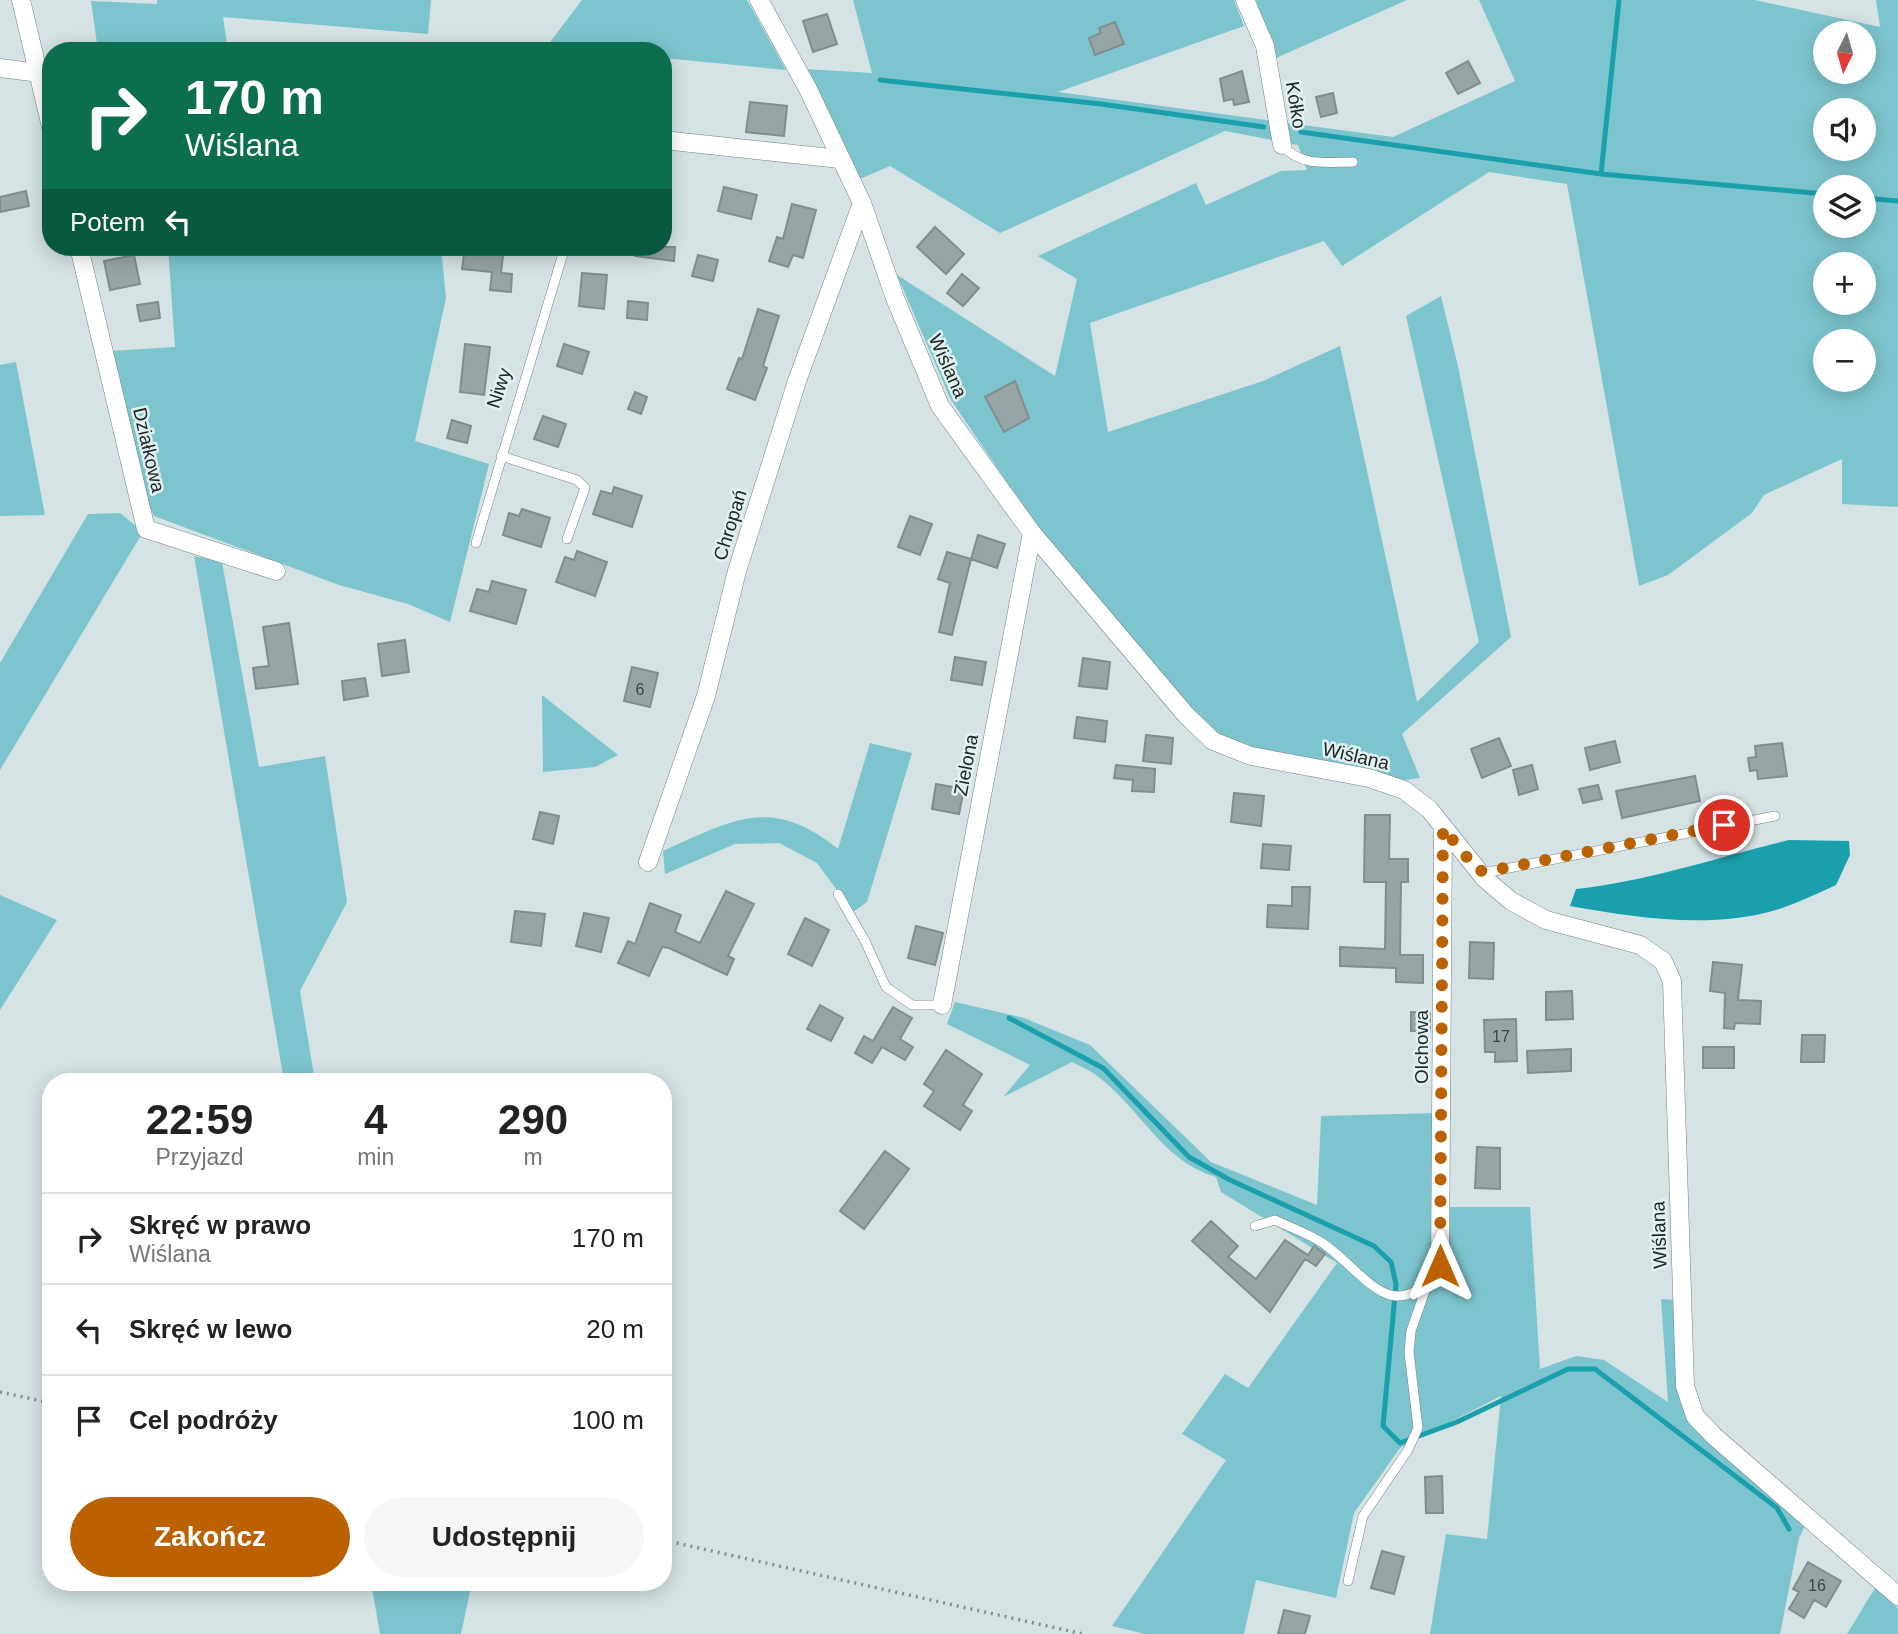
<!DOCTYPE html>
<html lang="pl">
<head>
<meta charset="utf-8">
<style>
  :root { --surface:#fff; --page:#f6f6f6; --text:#222; --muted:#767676; --line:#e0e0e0; --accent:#bb6100 }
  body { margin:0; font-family:Arial,sans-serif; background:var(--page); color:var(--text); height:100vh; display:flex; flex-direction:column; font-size:26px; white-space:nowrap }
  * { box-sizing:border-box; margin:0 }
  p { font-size:23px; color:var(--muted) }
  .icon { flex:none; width:38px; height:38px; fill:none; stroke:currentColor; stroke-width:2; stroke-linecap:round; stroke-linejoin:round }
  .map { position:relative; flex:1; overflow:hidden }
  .sheet { position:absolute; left:42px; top:1073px; width:630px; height:518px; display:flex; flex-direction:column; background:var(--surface); border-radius:28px; box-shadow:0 4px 18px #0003 }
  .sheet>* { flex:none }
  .top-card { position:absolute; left:42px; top:42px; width:630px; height:214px; border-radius:28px; box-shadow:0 4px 18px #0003; background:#0b6e4f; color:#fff; overflow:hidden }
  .needle { width:46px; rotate:185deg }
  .buttons { position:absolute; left:1813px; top:21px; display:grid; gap:14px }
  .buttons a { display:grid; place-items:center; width:63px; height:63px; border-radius:50%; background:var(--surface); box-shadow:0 4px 18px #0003; font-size:35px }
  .pin { position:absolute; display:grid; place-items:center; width:60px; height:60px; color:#fff; margin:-30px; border:4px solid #fff; border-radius:50%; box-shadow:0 2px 7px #0007 }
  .me { position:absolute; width:77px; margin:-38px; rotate:0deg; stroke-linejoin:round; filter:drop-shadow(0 0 5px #0008) }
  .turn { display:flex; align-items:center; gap:24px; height:147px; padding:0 28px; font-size:32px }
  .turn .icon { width:91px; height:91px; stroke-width:2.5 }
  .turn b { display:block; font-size:49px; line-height:60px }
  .then { display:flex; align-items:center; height:66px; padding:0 28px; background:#0003; gap:14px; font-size:26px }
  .eta { display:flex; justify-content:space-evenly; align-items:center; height:119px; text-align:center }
  .eta b { font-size:42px; font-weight:700; line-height:49px }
  .action { display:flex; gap:14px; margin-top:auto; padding:14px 28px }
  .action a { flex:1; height:80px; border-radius:42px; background:var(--accent); color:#fff; font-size:28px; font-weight:700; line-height:80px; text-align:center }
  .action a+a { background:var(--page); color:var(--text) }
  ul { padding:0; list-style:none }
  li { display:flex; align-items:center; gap:21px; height:91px; padding:0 28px; border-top:2px solid var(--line) }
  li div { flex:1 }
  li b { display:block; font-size:26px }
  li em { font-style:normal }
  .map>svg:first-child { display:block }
</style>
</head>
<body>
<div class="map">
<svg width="1898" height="1634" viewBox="0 0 1898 1634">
  <rect width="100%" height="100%" fill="#d5e3e5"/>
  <path fill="#7dc5ce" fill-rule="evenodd" d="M157,0h274l-3,34 -205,-17 5,34h-130l-7,-50 66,3z
    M582,0h165l39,70 -123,-12v-7h-71l-45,-5z
    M853,0h381l10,26 -186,66 335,45 122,-56 -36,-81h276l125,27 -4,-27h22v507l-56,-3v-45l-78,36 -12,18 -84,62 -29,11 -72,-402 -78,-12 -147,94 -18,-25 -234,82 18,109 155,-51 77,-35 77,356 62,-60 -73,-326 35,-20 17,70 53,271 -109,97 18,44 -15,2 -150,-31 -39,-14 -32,-32 -150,-181 -83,-122 -54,-125 158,101 22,-97 -39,-23 158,-73 10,22 75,-34 26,-1 -9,-25 -73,-14 -225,102 -110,-67 -30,13 -55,-110 67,4zM1825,33h39v39h-39zM1825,110h39v39h-39zM1825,187h39v39h-39zM1825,264h39v39h-39zM1825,341h39v39h-39z
    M1256,0h151l-131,58z
    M168,247h273l5,51 -31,143 74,23 -39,158 -42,-18 -69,-19 -185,-69 -8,-17 -35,-148 64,-4z
    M16,362l29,153 -45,1v-151z
    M120,513l23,19 -143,238v-107l88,-149z
    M194,556l28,6 37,205 66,-11 22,146 -47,89 15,90h-31z
    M542,695l76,60 -23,12 -52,5z
    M870,743l42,10 -45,149 -14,10 -36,-49 -38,-20 -44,1 -70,30 -2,-23c70,-31 108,-56 175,-2z
    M0,895l57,25 -57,90z
    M955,1002l69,16 66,27 121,117 106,43 4,-89 116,-3v94h93l10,162 36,-13 28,4 64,42 -7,-103 16,1 10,112 118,114 -6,12 -19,96h-350l16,-100 41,5 14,-143 -101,52 -46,65 -18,85 -80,-18 -12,54h-99l-33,-8 114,-166 -44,-26 43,-60 23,14 89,-125 -116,-71 -5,-15c-55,-16 -76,-70 -120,-102 -7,-5 -16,-9 -24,-13l-69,35 27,-32 -83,-41z
    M371,1582h101l-11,52h-81z
    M1875,1588l23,20v26h-51z"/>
  <path fill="#1a9fac" d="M1789,840l60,1 1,14 -14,30c-18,8 -36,17 -54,23 -69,22 -143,10 -212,-2l6,-17c74,-8 142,-32 213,-49z"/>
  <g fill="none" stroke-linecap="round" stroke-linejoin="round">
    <path stroke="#1a9fac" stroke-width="5" d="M880,80l221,24 163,23
      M1301,132l300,42 224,20
      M1601,174l18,-174
      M1864,198l34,3
      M1009,1018l94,50 86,89 41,23 144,66 17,16 5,22 -13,142 17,17 57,-21 111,-53h27l182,139 12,21"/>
  </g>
  <path fill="#97a5a7" stroke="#818e90" stroke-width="2" d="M827,14l10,30 -24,8 -10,-31z
    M1115,22l9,22 -29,11 -6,-17 12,-5 -2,-5z
    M1468,61l12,22 -22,11 -12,-21z
    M1242,71l7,31 -15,3 -1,-6 -9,2 -4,-22z
    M1333,93l4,20 -16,4 -5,-20z
    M750,102l37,4 -3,30 -38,-4z
    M724,187l33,8 -6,24 -33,-8z
    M26,191l3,15 -29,6v-15z
    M792,204l24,6 -13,48 -10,-3 -5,12 -19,-6 8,-24 6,2z
    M935,227l29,27 -18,20 -29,-27z
    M465,247h39l-3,26 11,1 -1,18 -21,-2 2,-18 -30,-3z
    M636,247h39l-1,14 -39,-5z
    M134,255l6,29 -30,6 -6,-29z
    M698,255l20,5 -5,21 -21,-5z
    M582,273l25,2 -3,34 -25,-3z
    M962,274l17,14 -16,18 -16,-13z
    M628,301l20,2 -1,17 -20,-2z
    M158,302l2,16 -20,3 -3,-16z
    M758,309l21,7 -16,50 4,2 -12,32 -28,-11 12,-31 3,1z
    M465,344l25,3 -6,48 -24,-3z
    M564,344l25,8 -7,22 -25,-8z
    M1015,381l14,37 -25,14 -19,-35z
    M635,392l12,5 -6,17 -13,-5z
    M543,416l23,8 -8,23 -24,-8z
    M452,420l19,6 -4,17 -20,-5z
    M614,487l28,9 -10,31 -39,-13 8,-23 11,3z
    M522,509l28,9 -9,29 -38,-12 6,-22 10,3z
    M910,516l22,8 -12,31 -22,-8z
    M978,535l27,9 -8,24 -26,-9z
    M577,551l30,11 -12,34 -39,-14 9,-25 9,3z
    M947,552l24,7 -19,76 -13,-3 11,-49 -12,-4z
    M492,581l34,9 -10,34 -46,-13 7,-22 12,3z
    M289,623l9,61 -42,5 -3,-21 16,-2 -6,-39z
    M405,640l4,32 -27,4 -4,-32z
    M955,657l31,5 -4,23 -31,-5z
    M1083,658l27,4 -3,27 -28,-3z
    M632,667l26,6 -8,34 -26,-6z
    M365,678l3,18 -24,4 -2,-19z
    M1077,717l30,4 -2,21 -31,-4z
    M1146,735l27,3 -2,26 -28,-3z
    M1499,738l12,28 -29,12 -11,-29z
    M1615,741l5,21 -30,8 -5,-22z
    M1782,743l5,33 -29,3 -1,-9 -7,1 -2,-13 8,-1 -1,-11z
    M1116,765l39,4 -1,23 -22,-1 1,-11 -19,-2z
    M1532,765l6,24 -19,6 -6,-25z
    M1695,776l5,25 -78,17 -6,-27z
    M936,784l28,5 -5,25 -27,-5z
    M1598,785l4,14 -19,4 -4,-14z
    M1234,793l30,3 -3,30 -30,-4z
    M540,812l19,4 -6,28 -20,-5z
    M1365,815h25l-1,44h19v23h-7l-1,73h23v28l-27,-1v-14l-56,-2v-19l45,2 1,-67h-22z
    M1263,844l28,2 -2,24 -28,-2z
    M1292,887h18l-2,42 -41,-2 1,-22 24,1z
    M726,891l28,13 -26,52 6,3 -7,16 -58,-27 -7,-1 -13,29 -31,-13 10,-22 7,3 15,-41 31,12 -6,17 25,11z
    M515,911l30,3 -4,32 -30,-4z
    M584,913l25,5 -8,34 -25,-6z
    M805,918l24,12 -17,36 -24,-12z
    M916,926l27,7 -8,32 -27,-7z
    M1470,942l24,1 -1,36 -24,-1z
    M1713,962l29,3 -4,35 23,1 -1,23 -25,-1 -1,6 -10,-1 1,-35 -15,-2z
    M1572,991l1,28 -27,1v-28z
    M820,1005l23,13 -12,23 -24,-12z
    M893,1007l19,11 -12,21 13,8 -8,13 -23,-13 -10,16 -17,-10 9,-17 9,5z
    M1411,1012l19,1v18h-19z
    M1516,1019l1,42 -22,1v-10h-10l-1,-32z
    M1802,1035h23l-1,27h-23z
    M1703,1047h31v21h-31z
    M1571,1049v22l-43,2 -1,-22z
    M946,1050l36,24 -19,31 9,6 -12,19 -36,-24 10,-15 -10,-7z
    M1477,1147l23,1v41l-25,-1z
    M885,1151l24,18 -45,60 -24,-18z
    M1211,1221l27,25 -10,11 28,22 29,-39 23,15 6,-9 11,8 -9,12 -11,-7 -35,53 -78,-71z
    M1442,1476l1,37h-17l-1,-36z
    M1382,1551l22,6 -10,37 -23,-6z
    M1808,1562l33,19 -15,26 -12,-7 -10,18 -15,-9 10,-17 -6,-3z
    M1284,1610l26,6 -5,18h-27z"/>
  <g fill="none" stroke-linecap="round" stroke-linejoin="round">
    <defs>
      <path id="lane" d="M1282,145c19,22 44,17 71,17
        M501,456l76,24 8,8 -18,51
        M476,543l89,-296
        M1478,871h16l281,-55
        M838,894l27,47 21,46 26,18h30
        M1255,1226l20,-6c16,8 35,14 49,24 43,31 70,87 116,22
        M1348,1581l15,-65 45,-66 10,-22 -9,-76 2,-21 16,-46"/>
      <path id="street" d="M21,0l30,127
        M759,0l49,89 54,114 33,95 45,108 92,127 154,182 27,26 38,15 118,22 35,12 25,19 56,70 26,22 35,19 94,25 23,16 9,20 13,405 10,30 19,20 184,160
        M1245,0l20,46 17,99
        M0,68l47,6
        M663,140l177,19
        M79,247l67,282 130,42
        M648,862l58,-166 31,-125 60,-190 65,-178
        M942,1005l90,-472
        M1440,1266l3,-438"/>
    </defs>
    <use href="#lane" stroke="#758284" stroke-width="10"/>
    <use href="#street" stroke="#758284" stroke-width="19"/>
    <path stroke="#848e90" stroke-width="3.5" stroke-dasharray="2 5" stroke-linecap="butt" d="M0,1392l51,11
      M663,1540l420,94"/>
    <use href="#lane" stroke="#fff" stroke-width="9"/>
    <use href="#street" stroke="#fff" stroke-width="18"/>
  </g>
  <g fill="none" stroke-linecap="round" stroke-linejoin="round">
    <path stroke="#bb6100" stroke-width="12" stroke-dasharray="0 21.6" d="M1440,1266l3,-438 35,43 16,-1 230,-45"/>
  </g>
  <g text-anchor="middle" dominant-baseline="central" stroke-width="5" stroke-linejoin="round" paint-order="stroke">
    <g font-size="16" fill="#3e4546">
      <text x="640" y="689">6</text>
      <text x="1501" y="1036">17</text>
      <text x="1817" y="1585">16</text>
    </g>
    <g font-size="19" fill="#202526" stroke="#e2f1f2">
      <text transform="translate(1296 105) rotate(81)">Kółko</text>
      <text transform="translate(948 366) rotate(66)">Wiślana</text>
      <text transform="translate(499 388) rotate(-72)">Niwy</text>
      <text transform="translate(149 450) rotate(77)">Działkowa</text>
      <text transform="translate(730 525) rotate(-73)">Chropań</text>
      <text transform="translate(1356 756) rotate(13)">Wiślana</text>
      <text transform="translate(966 765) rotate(-79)">Zielona</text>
      <text transform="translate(1421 1047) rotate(-90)">Olchowa</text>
      <text transform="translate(1659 1235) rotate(-92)">Wiślana</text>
    </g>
  </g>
</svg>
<div class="buttons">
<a><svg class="needle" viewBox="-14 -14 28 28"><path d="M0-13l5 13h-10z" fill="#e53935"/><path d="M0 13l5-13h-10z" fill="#767676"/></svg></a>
<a><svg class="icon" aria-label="sound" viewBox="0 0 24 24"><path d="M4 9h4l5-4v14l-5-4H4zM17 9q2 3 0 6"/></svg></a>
<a><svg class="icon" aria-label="layers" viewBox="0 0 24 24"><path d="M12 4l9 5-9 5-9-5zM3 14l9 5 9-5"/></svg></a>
<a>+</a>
<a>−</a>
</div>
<div class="pin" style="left:1724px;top:825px;background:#d93025"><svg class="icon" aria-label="arrive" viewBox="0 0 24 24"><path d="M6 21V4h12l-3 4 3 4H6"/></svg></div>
<svg class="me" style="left:1440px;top:1266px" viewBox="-20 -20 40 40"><path d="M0-17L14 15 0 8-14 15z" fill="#bb6100" stroke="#fff" stroke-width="4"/></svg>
<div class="top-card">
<div class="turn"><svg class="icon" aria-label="right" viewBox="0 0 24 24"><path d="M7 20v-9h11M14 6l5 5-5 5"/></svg><div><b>170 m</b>Wiślana</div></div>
<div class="then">Potem<svg class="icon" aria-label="left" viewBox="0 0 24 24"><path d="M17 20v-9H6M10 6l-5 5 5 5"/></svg></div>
</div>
<section class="sheet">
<div class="eta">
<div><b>22:59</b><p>Przyjazd</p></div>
<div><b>4</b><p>min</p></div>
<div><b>290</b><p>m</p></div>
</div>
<ul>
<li><svg class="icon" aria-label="right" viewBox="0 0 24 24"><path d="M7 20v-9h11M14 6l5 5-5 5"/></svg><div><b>Skręć w prawo</b><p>Wiślana</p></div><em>170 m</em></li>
<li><svg class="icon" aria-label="left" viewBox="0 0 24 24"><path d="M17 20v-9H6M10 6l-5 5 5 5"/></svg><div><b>Skręć w lewo</b></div><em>20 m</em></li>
<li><svg class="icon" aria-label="arrive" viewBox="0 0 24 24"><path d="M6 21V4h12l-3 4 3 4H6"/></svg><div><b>Cel podróży</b></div><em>100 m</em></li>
</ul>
<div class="action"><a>Zakończ</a><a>Udostępnij</a></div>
</section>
</div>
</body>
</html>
